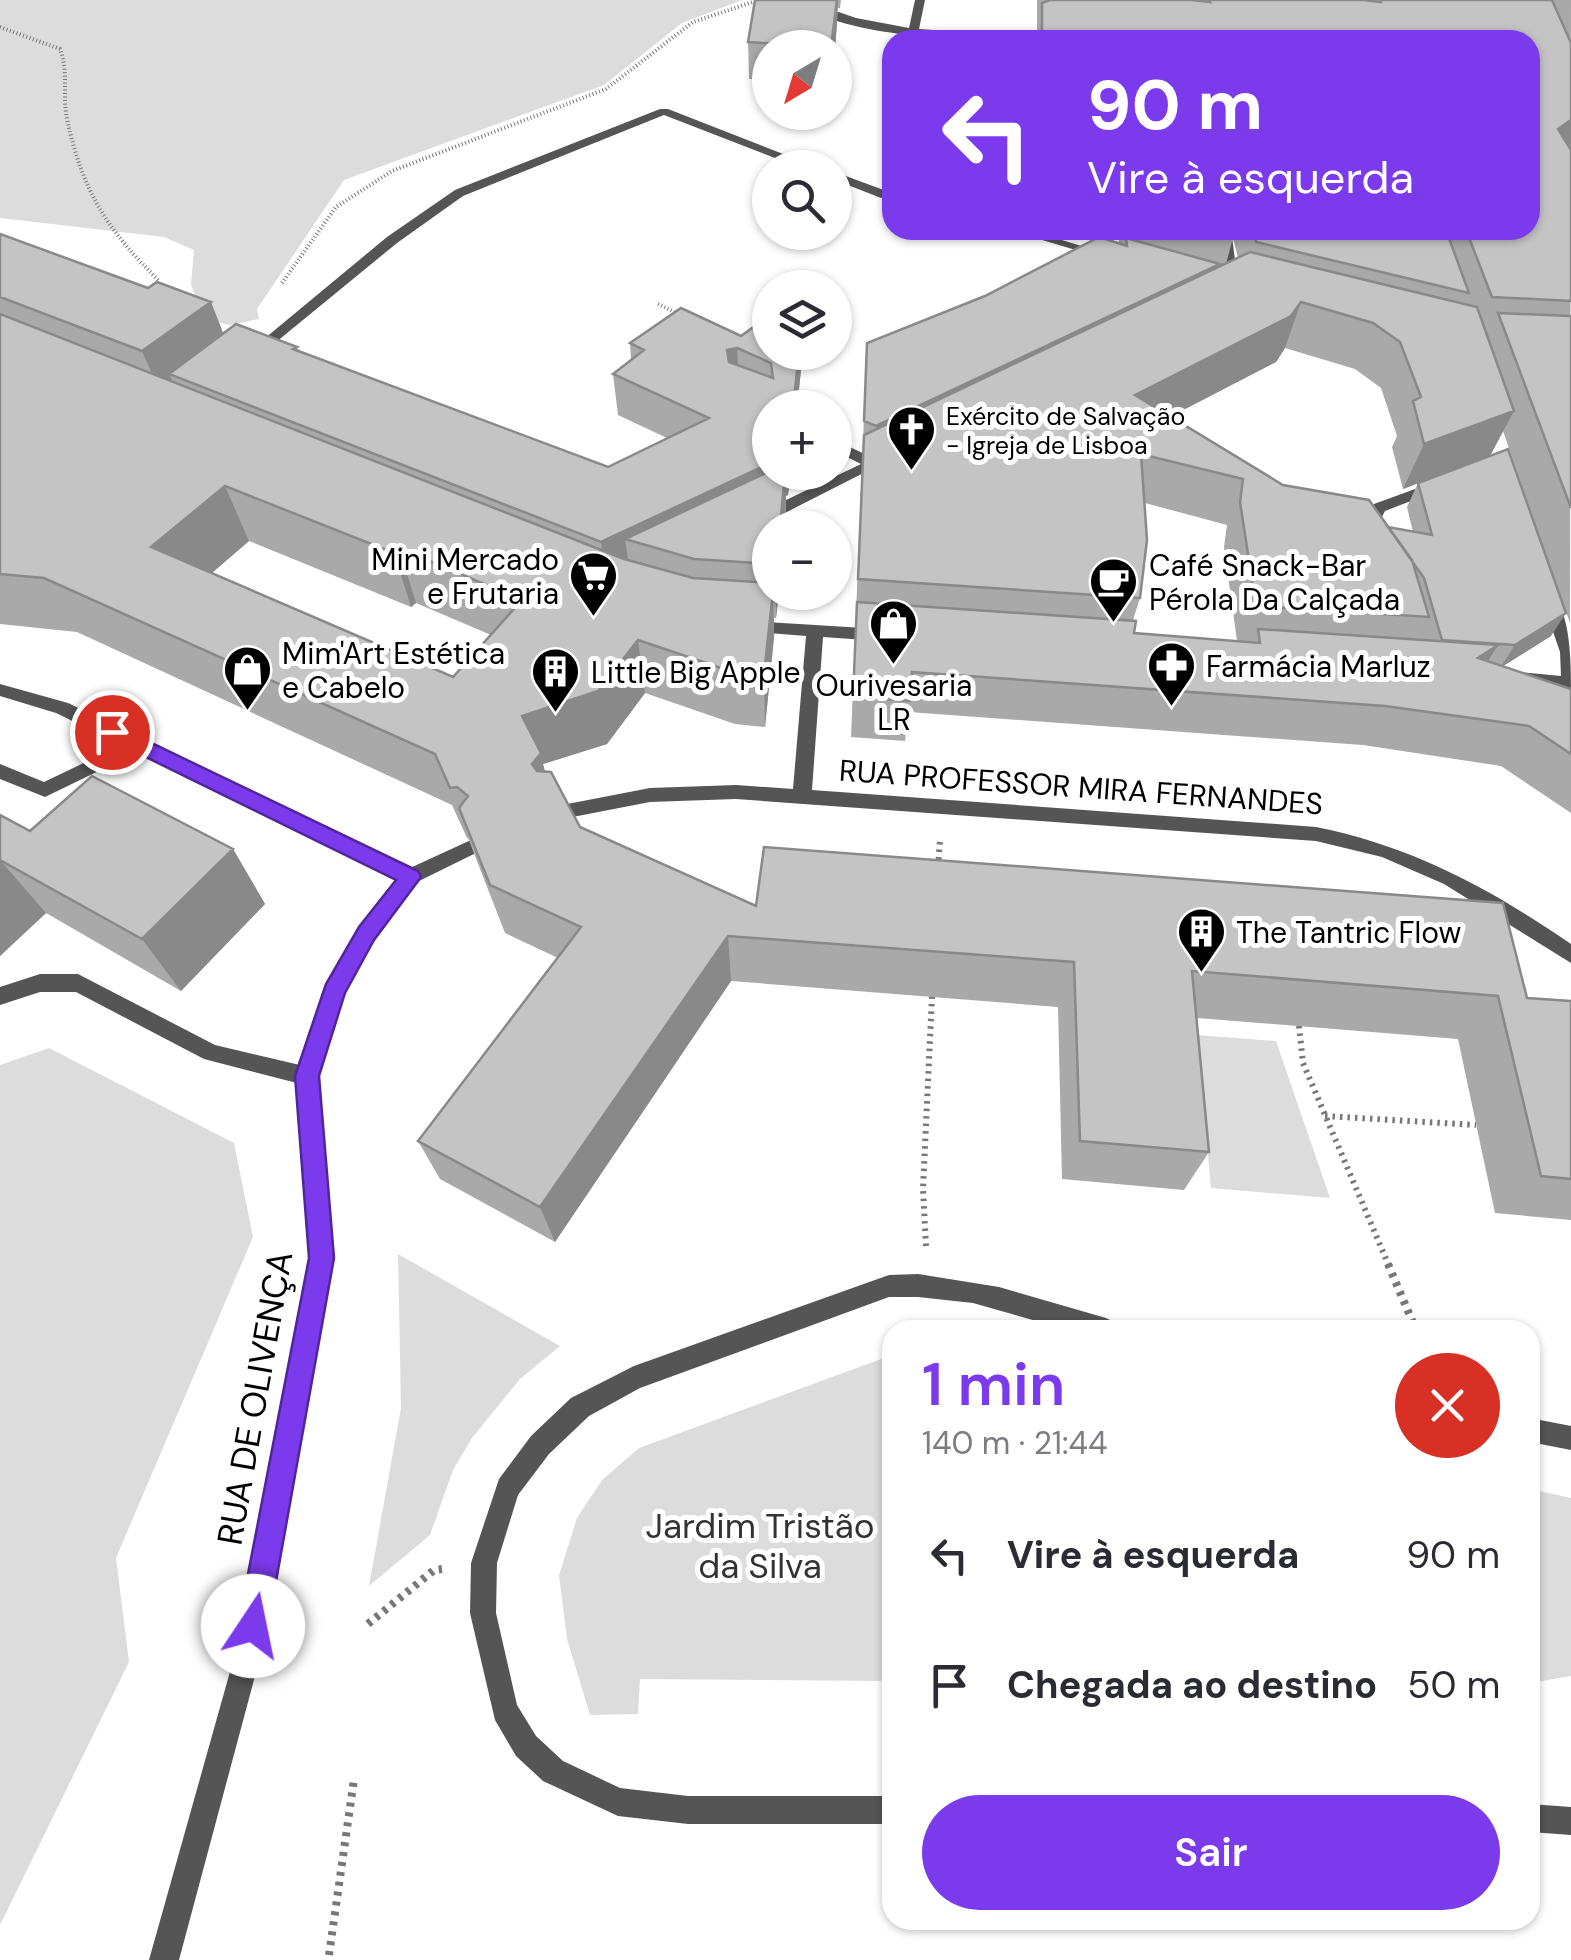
<!DOCTYPE html>
<html lang="pt">
<head>
<meta charset="utf-8">
<style>
  :root { --surface:#fff; --page:#f7f7f7; --text:#2b2b33; --muted:#7c7c81; --accent:#7c3aed }
  body { margin:0; font-family:"DM Sans",sans-serif; background:var(--page); color:var(--text); height:100vh; display:flex; flex-direction:column; font-size:38px; white-space:nowrap }
  * { box-sizing:border-box; margin:0 }
  p { font-size:32px; color:var(--muted) }
  .icon { flex:none; width:55px; height:55px; fill:none; stroke:currentColor; stroke-width:2; stroke-linecap:round; stroke-linejoin:round }
  .map { position:relative; flex:1; overflow:hidden }
  .panel { position:absolute; left:882px; top:1320px; width:658px; height:610px; display:flex; flex-direction:column; background:var(--surface); border-radius:30px; box-shadow:0 2px 8px #0004 }
  .panel>* { flex:none }
  .guide { position:absolute; left:882px; top:30px; width:658px; height:210px; border-radius:30px; box-shadow:0 2px 8px #0004; background:#7c3aed; color:#fff; overflow:hidden }
  .needle { width:65px; rotate:218deg }
  .tools { position:absolute; left:752px; top:30px; display:grid; gap:20px }
  .tools a { display:grid; place-items:center; width:100px; height:100px; border-radius:50%; background:var(--surface); box-shadow:0 2px 8px #0004; font-size:50px }
  .pin { position:absolute; display:grid; place-items:center; width:85px; height:85px; color:#fff; margin:-42px; border:5px solid #fff; border-radius:50%; box-shadow:0 2px 10px #0007 }
  .me { position:absolute; width:110px; margin:-55px; rotate:11deg; stroke-linejoin:round; filter:drop-shadow(0 0 8px #0008) }
  .turn { display:flex; align-items:center; gap:35px; height:210px; padding:0 40px; font-size:45px }
  .turn .icon { width:130px; height:130px; stroke-width:2.5 }
  .turn b { display:block; font-size:70px; line-height:85px }
  .round { display:grid; place-items:center; flex:none; width:105px; height:105px; border-radius:52px; background:var(--page) }
  .summary { display:flex; align-items:center; justify-content:space-between; height:170px; padding:0 40px }
  h1 { font-size:60px; font-weight:600; line-height:75px; color:var(--accent) }
  .action { display:flex; gap:20px; margin-top:auto; padding:20px 40px }
  .action a { flex:1; height:115px; border-radius:60px; background:var(--accent); color:#fff; font-size:40px; font-weight:600; line-height:115px; text-align:center }
  ul { padding:0; list-style:none }
  li { display:flex; align-items:center; gap:30px; height:130px; padding:0 40px }
  li div { flex:1 }
  li b { display:block; font-size:38px }
  li em { font-style:normal }
  .map>svg:first-child { display:block }
</style>
</head>
<body>
<div class="map">
<svg width="1571" height="1960" viewBox="0 0 1571 1960">
  <rect width="100%" height="100%" fill="#fff"/>
  <path fill="#dcdcdc" d="M0,0h742l-60,23 -78,62 -260,95 -87,129 2,10 -30,6 -26,-7 -12,-34 3,-34 -30,-13 -164,-19z
    M1197,1035l79,6 54,157 -119,-10z
    M49,1048l185,95 19,94 -137,321 13,104 -129,263v-860z
    M398,1254l162,92 -40,33 -48,59 -19,32 -23,65 -61,51 32,-178z
    M892,1355v326l-252,-2 -2,35 -48,1 -23,-76 -8,-64 18,-57 25,-38 37,-32z
    M1530,1489l41,9v178l-41,7z"/>
  <g fill="none" stroke-linecap="round" stroke-linejoin="round">
    <path stroke="#777" stroke-width="4" stroke-dasharray="1 2.5" stroke-linecap="butt" d="M0,27l60,22c9,24 2,46 7,70 16,74 40,110 92,162
      M282,283l54,-76 56,-36 214,-82 87,-67 66,-22
      M658,304l21,10"/>
    <path stroke="#777" stroke-width="6" stroke-dasharray="2.5 5" stroke-linecap="butt" d="M938,867l2,-27
      M1299,1026l4,37 86,203
      M1325,1116l151,9
      M926,1246l-3,-57 9,-193"/>
    <path stroke="#777" stroke-width="8" stroke-dasharray="4 6" stroke-linecap="butt" d="M1388,1264l28,66
      M368,1624l66,-54 8,-1
      M329,1955l25,-176"/>
    <path fill="#555" fill-rule="evenodd" d="M660,109h8l151,59h-18l-137,-53 -201,81 -66,47 -138,113 -12,-3 140,-116 68,-47z
      M835,172l54,20 2,3 -10,3 -46,-18z
      M1437,481l5,2v6l-57,22 -14,27h-12l-2,-4 17,-30z
      M138,737l9,7 -3,5 -99,48 -45,-18v-15l44,18z"/>
    <path fill="#555" fill-rule="evenodd" d="M790,0h14l52,18 53,10 6,-28h10l-6,29 118,8 5,3c-73,0 -189,1 -252,-40z
      M1008,230h20l84,25 -6,4z
      M1219,230h12l8,60 -12,-3z
      M835,440l38,18 13,-5 7,5 -124,63h-10v-8l102,-49 -26,-13z
      M1551,596c20,13 20,69 20,93l-53,-5 -9,-6 9,-6 43,4 -1,-24 -17,-50z
      M750,621l130,8 8,6 -8,6 -57,-4 -11,153 504,37c96,19 175,62 255,117v19l-127,-79 -62,-27 -66,-16 -580,-42 -86,3 -93,18 -6,-2 -3,-5 3,-5 6,-2 93,-18 86,-3 57,4 13,-153 -62,-5 -2,-4z
      M0,684l68,19 342,165 61,-28 9,7 -2,5 -61,30 -43,57 -31,54 -26,83 16,182 -74,403 -80,299h-30l84,-299 78,-403 -14,-175 -93,-24 -128,-67h-36l-40,13v-18l40,-13h38l137,71 85,20 27,-80 33,-58 37,-48 -341,-166 -56,-17z
      M918,1274l81,13 107,31 8,4 4,8h-50l-95,-27 -55,-6h-29l-249,91 -51,28 -40,38 -31,41 -21,68 -1,50 21,92 19,31 27,25 57,27 68,8h204v28h-204l-70,-8 -75,-35 -27,-25 -21,-36 -25,-107 1,-50 28,-84 32,-43 40,-38 63,-32 255,-91z
      M1530,1418l41,8v24l-41,-8z
      M1530,1804l41,3v28l-41,-3z"/>
  </g>
  <path fill="#a9a9a9" fill-rule="evenodd" d="M755,0h86l-1,8h-2l-3,40h-65v32l-21,-1 -1,-37z
    M1037,0h534l-1,623 -67,-192 -13,24 61,181 -48,30 68,23v124l-70,-47 -138,-21 -454,-33 -4,29 -54,-4 16,-394 252,-100 -1,-13h412v-190h-493zM1233,238l5,20 -12,6zM1285,348l70,21 26,19 16,48 -5,11 11,42 15,-6 -11,24 6,25 -25,-5 -105,-42 -113,-68 106,-55zM1145,503l82,22 -3,22 13,94 -103,-8 -1,-13 7,-22z
    M0,234l223,99 74,14 2,5 309,115 59,-29 -49,-23 -5,-41 18,-15 -1,-16 51,-35 120,62 -4,38h-27v64h21l-3,23 -2,1v21l-16,11v64h9l-3,26h-2v19l-9,90 -30,-3 -90,-31 -38,51 -64,20 2,8 35,55 176,79 771,92 44,3v219l-76,-7 -37,-174 -261,-21 12,134 -25,38 -122,-11 -4,-172 -327,-26 -176,261 -115,-63 -22,-38 140,-183 -53,-25 -37,-95h-1l-15,-33 -375,-173 -77,-8zM249,541l162,66 5,-4 75,32 -38,42 -241,-104z
    M0,815l30,16 203,18 32,55 -84,87 -135,-78 -46,43z"/>
  <path fill="#898989" d="M837,0v25l-2,23h-4z
    M1571,120v28l-13,-19z
    M1220,264l-9,28 -337,162 2,-28z
    M211,302l22,56 -64,16 11,23 -13,10 -25,-56z
    M1301,302l-16,46 -9,14 -153,79 12,-46z
    M737,348l2,42 -10,2 -2,-42z
    M799,352h2v18l-4,38h-4z
    M1514,411l-24,45 -87,33 21,-45z
    M770,463v9h21l-3,23 -2,1 -1,32 -160,11 5,33 -23,11 -6,-41z
    M225,486l24,55 -70,60 -28,-54z
    M399,548l17,55 -5,4 -17,-54z
    M773,592l1,45 -9,90 -1,-53z
    M776,592h3l-3,26z
    M1566,613l-15,23 -51,32 15,-23z
    M638,640l7,53 -38,51 -64,20 10,39 -21,-39 -10,-48z
    M1498,645l-26,41 6,-28z
    M233,849l32,55 -84,87 -39,-52z
    M0,860l46,53 -46,43z
    M728,936l3,45 -176,261 -15,-35z"/>
  <path fill="#c4c4c4" stroke="#898989" stroke-width="2.5" fill-rule="evenodd" d="M755,0h82l-6,47 -83,-5z
    M1050,0h142l18,2 -1,-2h155l17,2v-2h171l19,43v77l-13,9 13,21v151l-79,-4 -26,-67h64v-190h-402v-1l-86,-5v-31z
    M1209,230h24l1,6z
    M1254,230h192l23,63 -213,-51z
    M0,234l148,54 9,-6 54,20 -69,49 -142,-54z
    M1099,237l28,9 -1,-8 94,26 -344,162 -12,-5 3,-78 118,-47z
    M1250,252l227,55 37,104 -90,33 -11,-43 8,-4 -21,-55 -27,-19 -72,-21 -10,14 -156,79 148,90 86,15 43,60 17,57 -173,-11 -16,-104 3,-23 -102,-25 6,86 -7,58 -282,-19 6,-144z
    M681,308l60,28 29,-21v37h29l-6,56h-23v55l-169,79 -432,-168 67,-50 61,23 -4,2 315,118 101,-49 -96,-44 31,-24 -14,-7zM737,348l34,15 2,15 -44,-16 -2,-12z
    M1498,313l73,3v192z
    M0,314l624,245 69,19 77,5v9h3l-9,82 -31,-2 -95,-32 -40,51 -76,25 19,37 -9,11 5,7 14,1 29,55 176,79 8,-59 739,56 24,95 44,3v178l-30,-3 -43,-180 -306,-25 17,181 -129,-11 -6,-179 -346,-26 -188,271 -122,-66 163,-214 -91,-42 -31,-77 9,-12 -11,-9 -7,1 -15,-34 -391,-176 -44,-4zM225,486l169,67 5,-5 123,52 -69,77 -302,-130z
    M1508,449l58,164 -51,32 -73,-5 -18,-62 -36,-51 44,8 -14,-52z
    M770,471v1h15l-5,56h-10v36l-76,-5 -69,-20z
    M857,602l279,19 -2,12 126,10 -2,-14 240,16 -20,13 93,31v65l-42,-28 -144,-20 -473,-34 -2,29 -57,-4z
    M92,776l141,73 -91,90 -142,-79v-45l30,16z"/>
  <path fill="#7c3aed" stroke="#51269a" stroke-width="2.5" d="M112,724l306,147 3,6 -47,63 -29,53 -26,83 15,182 -66,368 -4,10 -11,5 -11,-5 -4,-10 71,-368 -14,-182 31,-92 33,-57 37,-47 -291,-143v-11z"/>
  <defs>
    <symbol id="church-pin" viewBox="-11 -11 22 30"><path d="M0 17L-7.5 6A9.5 9.5 0 1 1 7.5 6Z" fill="#000" stroke="#fff"/><path d="M-1.2-6h2.4v3.5h3.3v2.4h-3.3V6h-2.4V-.1h-3.3v-2.4h3.3Z" fill="#fff"/></symbol>
    <symbol id="supermarket-pin" viewBox="-11 -11 22 30"><path d="M0 17L-7.5 6A9.5 9.5 0 1 1 7.5 6Z" fill="#000" stroke="#fff"/><path d="M-6-5.5h2.5l.6 2H6L4.5 2H-2.5L-4.4-4H-6ZM-1.5 3.2a1.3 1.3 0 1 0 .1 0ZM3 3.2a1.3 1.3 0 1 0 .1 0Z" fill="#fff"/></symbol>
    <symbol id="cafe-pin" viewBox="-11 -11 22 30"><path d="M0 17L-7.5 6A9.5 9.5 0 1 1 7.5 6Z" fill="#000" stroke="#fff"/><path d="M-5.5-4.5H6V0H3Q3 3.5 0 3.5H-2.5Q-5.5 3.5-5.5 0ZM3-3.2v2h1.7v-2ZM-6 4.5H4V6H-6Z" fill="#fff"/></symbol>
    <symbol id="shop-pin" viewBox="-11 -11 22 30"><path d="M0 17L-7.5 6A9.5 9.5 0 1 1 7.5 6Z" fill="#000" stroke="#fff"/><path d="M-5-2.5h2.3a2.7 3.5 0 0 1 5.4 0H5L5.5 6h-11ZM-1.5-2.5h3a1.5 2.3 0 0 0-3 0Z" fill="#fff"/></symbol>
    <symbol id="pharmacy-pin" viewBox="-11 -11 22 30"><path d="M0 17L-7.5 6A9.5 9.5 0 1 1 7.5 6Z" fill="#000" stroke="#fff"/><path d="M-2-6h4v4h4v4h-4v4h-4v-4h-4v-4h4Z" fill="#fff"/></symbol>
    <symbol id="building-pin" viewBox="-11 -11 22 30"><path d="M0 17L-7.5 6A9.5 9.5 0 1 1 7.5 6Z" fill="#000" stroke="#fff"/><path d="M-4-6H4V6H1V3H-1V6H-4ZM-2.5-4.3h1.7v1.8h-1.7ZM.8-4.3h1.7v1.8H.8ZM-2.5-1h1.7V.8h-1.7ZM.8-1h1.7V.8H.8Z" fill="#fff"/></symbol>
  </defs>
  <g fill-rule="evenodd">
    <use href="#church-pin" x="884" y="402" width="55" height="75"/>
    <use href="#supermarket-pin" x="566" y="548" width="55" height="75"/>
    <use href="#cafe-pin" x="1086" y="554" width="55" height="75"/>
    <use href="#shop-pin" x="866" y="596" width="55" height="75"/>
    <use href="#pharmacy-pin" x="1144" y="638" width="55" height="75"/>
    <use href="#shop-pin" x="220" y="642" width="55" height="75"/>
    <use href="#building-pin" x="528" y="644" width="55" height="75"/>
    <use href="#building-pin" x="1174" y="904" width="55" height="75"/>
  </g>
  <g text-anchor="middle" dominant-baseline="central" stroke-width="10" stroke-linejoin="round" paint-order="stroke">
    <g font-size="25" fill="#000" stroke="#fff" text-anchor="start">
      <text x="946" y="416">Exército de Salvação<tspan x="946" dy="29">- Igreja de Lisboa</tspan></text>
    </g>
    <g font-size="30" fill="#000" stroke="#fff" text-anchor="start">
      <text x="559" y="559" text-anchor="end">Mini Mercado<tspan x="559" dy="34">e Frutaria</tspan></text>
      <text x="1149" y="565">Café Snack-Bar<tspan x="1149" dy="34">Pérola Da Calçada</tspan></text>
      <text x="282" y="653">Mim'Art Estética<tspan x="282" dy="34">e Cabelo</tspan></text>
      <text x="1206" y="666">Farmácia Marluz</text>
      <text x="591" y="672">Little Big Apple</text>
      <text x="894" y="685" text-anchor="middle">Ourivesaria<tspan x="894" dy="34">LR</tspan></text>
      <text x="1236" y="932">The Tantric Flow</text>
    </g>
    <g font-size="30" fill="#000" stroke="#fff">
      <text transform="translate(1081 787) rotate(4)">RUA PROFESSOR MIRA FERNANDES</text>
    </g>
    <g font-size="35" fill="#000" stroke="#fff">
      <text transform="translate(255 1398) rotate(-80)">RUA DE OLIVENÇA</text>
    </g>
    <g font-size="35" fill="#333" stroke="#fff">
      <text x="760" y="1526">Jardim Tristão<tspan x="760" dy="40">da Silva</tspan></text>
    </g>
  </g>
</svg>
<div class="tools">
<a><svg class="needle" viewBox="-14 -14 28 28"><path d="M0-13l5 13h-10z" fill="#e53935"/><path d="M0 13l5-13h-10z" fill="#7c7c81"/></svg></a>
<a><svg class="icon" aria-label="search" viewBox="0 0 24 24"><circle cx="10" cy="10" r="6"/><path d="M15 15l6 6"/></svg></a>
<a><svg class="icon" aria-label="layers" viewBox="0 0 24 24"><path d="M12 4l9 5-9 5-9-5zM3 14l9 5 9-5"/></svg></a>
<a>+</a>
<a>−</a>
</div>
<div class="pin" style="left:112px;top:732px;background:#d93025"><svg class="icon" aria-label="arrive" viewBox="0 0 24 24"><path d="M6 21V4h12l-3 4 3 4H6"/></svg></div>
<svg class="me" style="left:253px;top:1626px" viewBox="-20 -20 40 40"><circle r="19" fill="#fff"/><path d="M0-13L10 11 0 6-10 11z" fill="#7c3aed"/></svg>
<div class="guide">
<div class="turn"><svg class="icon" aria-label="left" viewBox="0 0 24 24"><path d="M17 20v-9H6M10 6l-5 5 5 5"/></svg><div><b>90 m</b>Vire à esquerda</div></div>
</div>
<section class="panel">
<div class="summary"><div><h1>1 min</h1><p>140 m · 21:44</p></div><a class="round" style="background:#d93025;color:#fff"><svg class="icon" aria-label="close" viewBox="0 0 24 24"><path d="M6 6l12 12M18 6L6 18"/></svg></a></div>
<ul>
<li><svg class="icon" aria-label="left" viewBox="0 0 24 24"><path d="M17 20v-9H6M10 6l-5 5 5 5"/></svg><div><b>Vire à esquerda</b></div><em>90 m</em></li>
<li><svg class="icon" aria-label="arrive" viewBox="0 0 24 24"><path d="M6 21V4h12l-3 4 3 4H6"/></svg><div><b>Chegada ao destino</b></div><em>50 m</em></li>
</ul>
<div class="action"><a>Sair</a></div>
</section>
</div>
</body>
</html>
